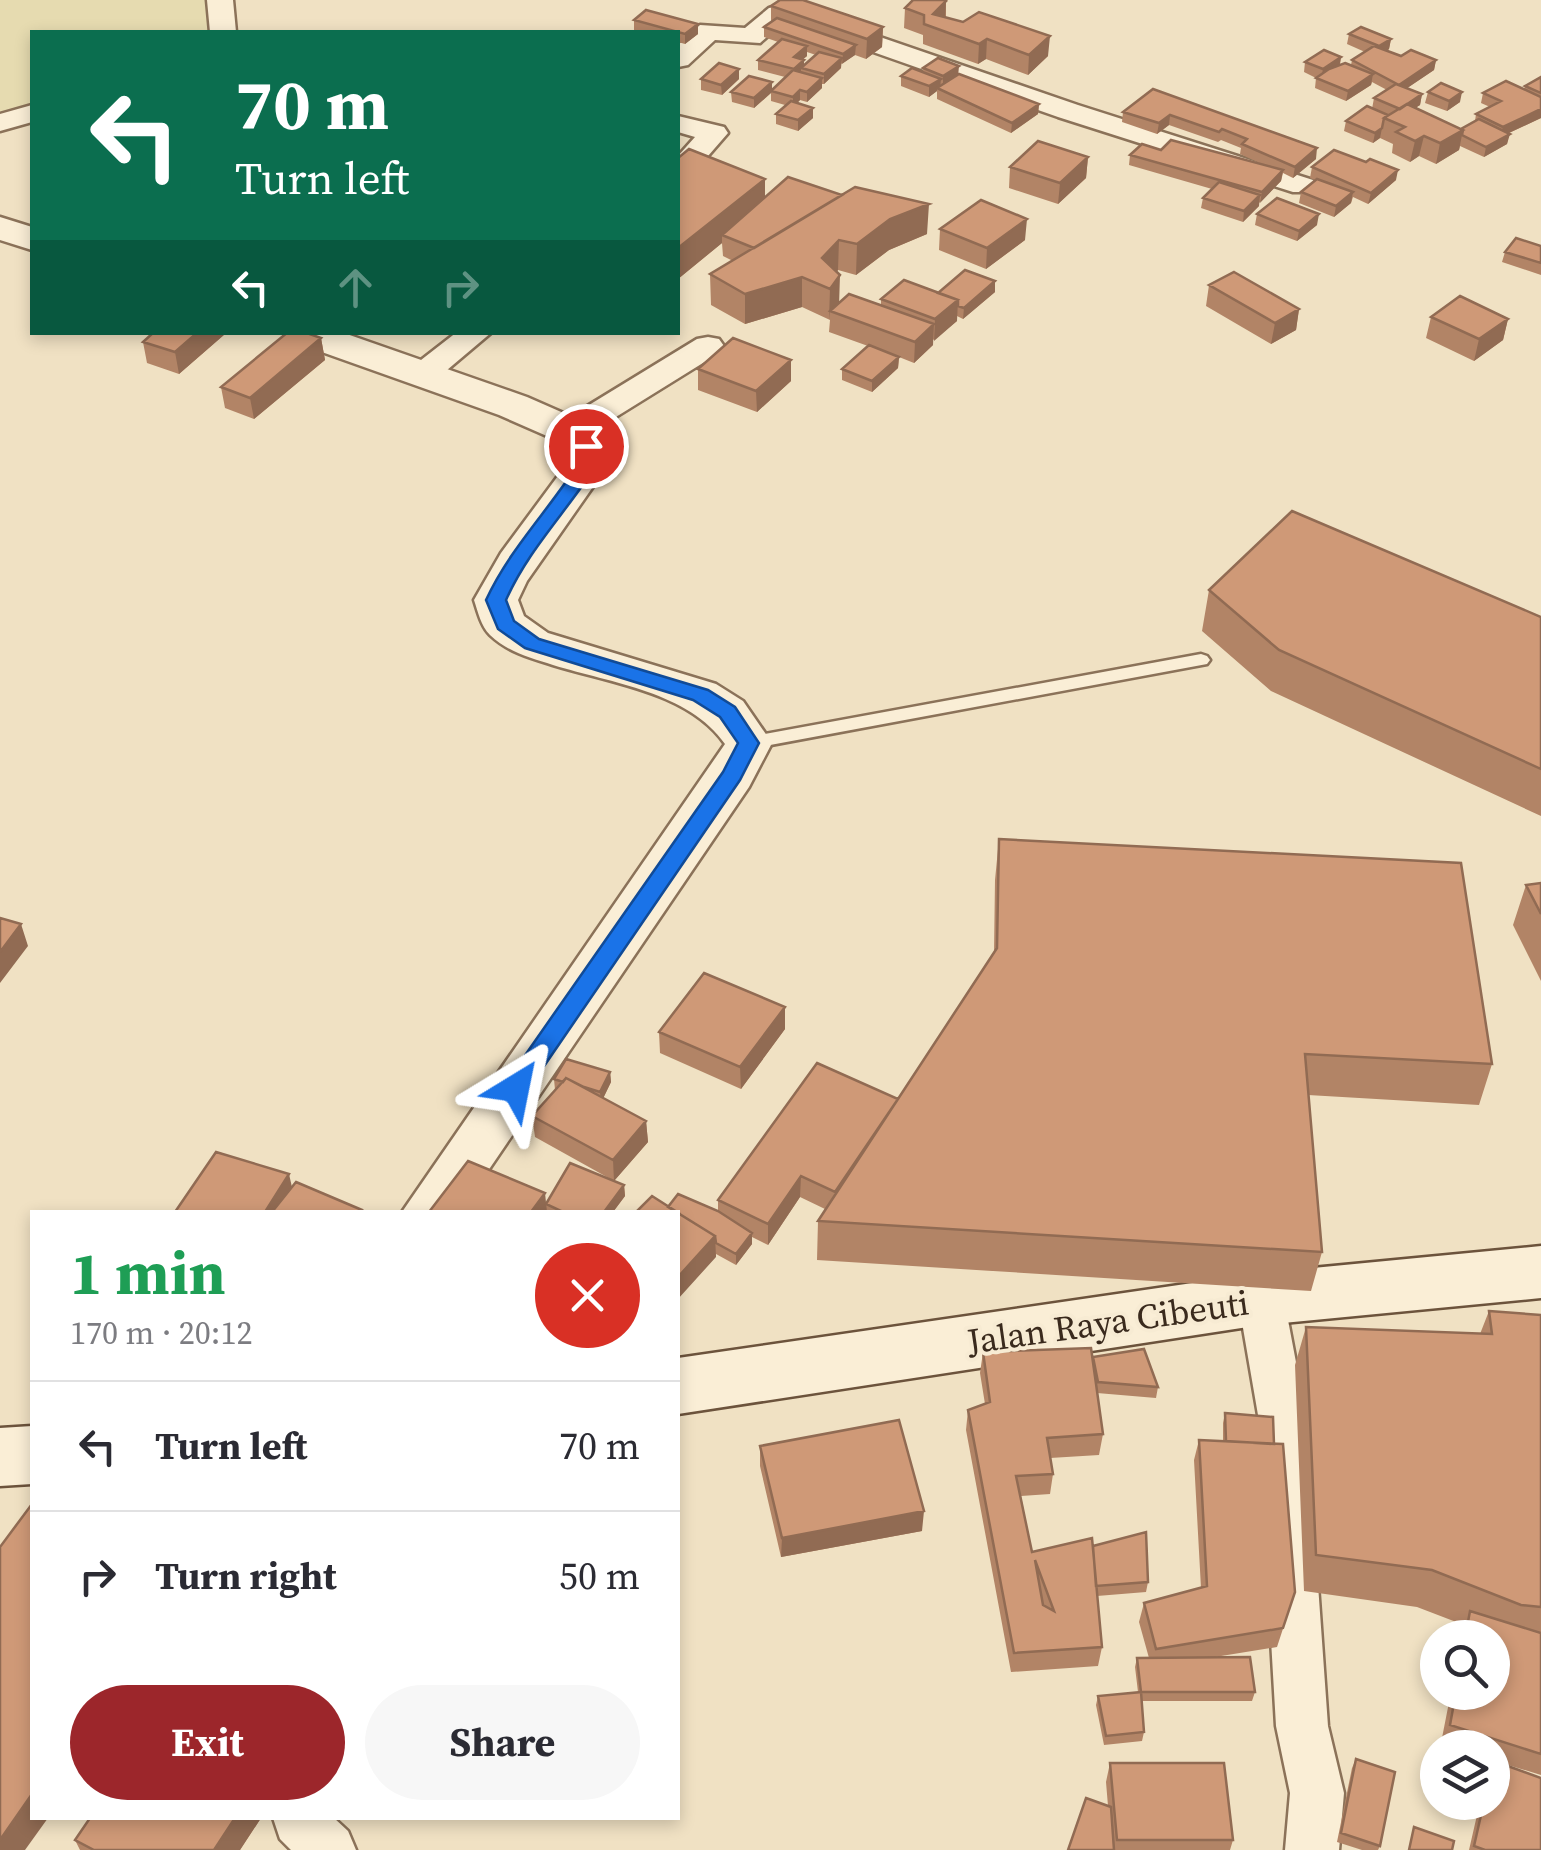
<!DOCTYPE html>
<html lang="en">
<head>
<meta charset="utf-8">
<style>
  :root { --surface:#fff; --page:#f7f7f7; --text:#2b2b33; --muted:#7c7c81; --line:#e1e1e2; --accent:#9c262b }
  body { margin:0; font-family:"Source Serif 4",serif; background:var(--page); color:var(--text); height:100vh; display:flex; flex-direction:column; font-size:38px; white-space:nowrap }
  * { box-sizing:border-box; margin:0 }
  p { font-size:32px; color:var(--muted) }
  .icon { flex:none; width:55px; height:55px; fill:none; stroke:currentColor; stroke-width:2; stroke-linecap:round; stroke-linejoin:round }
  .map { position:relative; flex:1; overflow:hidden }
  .side { position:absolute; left:30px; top:1210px; width:650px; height:610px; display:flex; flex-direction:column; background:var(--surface); border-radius:0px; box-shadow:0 5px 15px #0003 }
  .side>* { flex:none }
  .banner { position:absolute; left:30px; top:30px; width:650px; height:305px; border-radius:0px; box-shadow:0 5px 15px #0003; background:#0b6e4f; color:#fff; overflow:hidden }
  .buttons { position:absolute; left:1420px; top:1620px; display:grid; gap:20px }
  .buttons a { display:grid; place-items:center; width:90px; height:90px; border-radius:50%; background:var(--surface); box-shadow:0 5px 15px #0003; font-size:50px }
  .pin { position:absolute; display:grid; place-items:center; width:85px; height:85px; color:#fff; margin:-42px; border:5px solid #fff; border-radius:50%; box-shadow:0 2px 10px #0007 }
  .me { position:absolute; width:110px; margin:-55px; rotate:35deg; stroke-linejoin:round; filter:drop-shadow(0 0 8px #0008) }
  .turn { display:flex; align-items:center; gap:35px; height:210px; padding:0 40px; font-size:45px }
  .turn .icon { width:130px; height:130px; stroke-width:2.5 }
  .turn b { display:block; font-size:70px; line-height:85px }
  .lanes { display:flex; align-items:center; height:95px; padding:0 40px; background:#0003; justify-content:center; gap:50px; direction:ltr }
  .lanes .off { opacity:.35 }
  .round { display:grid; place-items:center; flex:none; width:105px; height:105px; border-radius:52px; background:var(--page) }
  .head { display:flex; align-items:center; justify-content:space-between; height:170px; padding:0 40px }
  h1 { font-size:60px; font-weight:700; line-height:75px; color:#1e9e55 }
  .primary-button { display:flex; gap:20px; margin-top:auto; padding:20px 40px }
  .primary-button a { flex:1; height:115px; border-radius:60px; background:var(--accent); color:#fff; font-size:40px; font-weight:700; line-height:115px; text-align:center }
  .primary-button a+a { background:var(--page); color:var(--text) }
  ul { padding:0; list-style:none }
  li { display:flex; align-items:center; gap:30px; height:130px; padding:0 40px; border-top:2px solid var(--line) }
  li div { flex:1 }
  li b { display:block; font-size:38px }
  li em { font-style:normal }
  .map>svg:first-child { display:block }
</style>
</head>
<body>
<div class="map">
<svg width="1541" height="1850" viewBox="0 0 1541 1850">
  <rect width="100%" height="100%" fill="#f0e1c3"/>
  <path fill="#e6dbb0" d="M0,0h214l3,32h-185v78l-32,9z"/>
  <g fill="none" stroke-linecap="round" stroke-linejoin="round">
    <defs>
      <path id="service" d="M1201,654l6,2 3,4 -3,4 -458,85 -9,-6 9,-6z"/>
      <path id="minor" d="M207,0h26l3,32h-26z
        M787,5l291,100 235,75 4,6 -4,6h-20l-235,-75 -273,-96 -25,22 -45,-3 -27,25 -10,2v-22l22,-20 45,3 24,-20z
        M32,105v17l-32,9v-17z
        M678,116l46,11 4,6 -40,46 -10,3v-26l17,-19 -17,-5z
        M457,332h35l-58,49h-22l-5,-7 5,-7z
        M708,337l11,2 5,7 -5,7 -137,85h-24l-4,-7 4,-7 139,-85z
        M1261,1280l16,6 7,13 22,116 22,311 16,67 -5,57h-54l5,-57 -14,-67 -18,-311 -20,-116 7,-13z
        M273,1818h61l14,13 8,19h-65l-11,-11z"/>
      <path id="tertiary" d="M0,217l32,10v23l-32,-10z
        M283,332h58l186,65 57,25 22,23 5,16 -84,120 -9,19 6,16 24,17 168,51 27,17 29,42 -23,44 -289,425h-58l323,-468c-36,-52 -114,-61 -172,-79 -23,-7 -45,-13 -63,-30 -9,-9 -12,-23 -16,-35l27,-47 68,-92 -2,-12 -11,-9 -57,-25 -211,-75z"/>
      <path id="secondary" d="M1541,1246v52l-280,27 -583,89v-56l583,-85z
        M32,1426v58l-32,2v-58z"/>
    </defs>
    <use href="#service" stroke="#8b7259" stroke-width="5"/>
    <use href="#minor" stroke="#8b7259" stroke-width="5"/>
    <use href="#tertiary" stroke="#8b7259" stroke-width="5"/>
    <use href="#secondary" stroke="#6c533c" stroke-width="5"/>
    <use href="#service" fill="#faeed6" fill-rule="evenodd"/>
    <use href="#minor" fill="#faeed6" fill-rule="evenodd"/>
    <use href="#tertiary" fill="#faeed6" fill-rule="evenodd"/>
    <use href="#secondary" fill="#faeed6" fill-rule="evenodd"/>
  </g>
  <path fill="#b28466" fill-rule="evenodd" d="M946,1v16l102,39 -20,19 -42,-16 -8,5 -55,-20v-9l-19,-7 1,-20z
    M771,6l112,21 -1,20 -16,12 -11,-4 -14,9v4l-17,16h-2v4l-15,14 -7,-2 -3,3 16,5v10l-15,13 -22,-7v-10l9,-9 -14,-4v-8l-17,15 -22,-6 -1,-10 41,-2 13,-13 -27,-7v-10l20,-18 -14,-5v-10l7,-5zM807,52l9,3 -12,10 -1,-6 4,-3z
    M634,20l64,4v10l-13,10 -7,-2v-10h-36l-8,-2z
    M1349,34l42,5 -2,10 -2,2 14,5 35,4 -2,10 -27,18 15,6 -2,11 -5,3 46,21 14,-8 1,-7 14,-7 -9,-4 2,-10 41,-4 1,-3 16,-9v41l-32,15 -2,11 -23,13 -24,-11 -1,4 -23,14 -17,-8 -9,6 -18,-9 1,-9 -13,-6 -7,5 -29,-12 2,-10 26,-12 2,-11 13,-8 -15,-8 -1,3 -25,16 -31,-13 1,-10 -12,-6 1,-10 36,-5 -1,8h11l1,-5 13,-8 -18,-8z
    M923,68l35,6 81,30 -1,10 -27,19 -74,-34v-8l-8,6 -28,-11v-10l22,-4z
    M701,79h38l-17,16 -21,-5z
    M1153,89l163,70 -23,19 -10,-5 -2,8 -22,22v3l-16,16 -42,-14 2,-10 9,-9 -83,-24 1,-10 31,-5 105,16 -26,-12 1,-6 -20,-8 -3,2 -49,-17 -12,9 -35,-12 1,-10z
    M1428,92l32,10 -13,9 -22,-8z
    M1088,157l-2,21 -28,26 -49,-16 1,-21z
    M678,158l87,40 162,36 -38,16 -33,25 -18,-5 -1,2 2,30 42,3v-6l57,-6 57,-12v11l-32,27 -6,-3v5l-24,19v5l-19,18 -15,-6 -1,11 -26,24 -30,-12v-11l26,-23 -39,-14 1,-12 -28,-13 -57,17 -34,-19 -1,-31 23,-13 -10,-5 -1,-13 -44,36z
    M1312,167l84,13 -28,24 -15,-7 -2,6 -17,14 -35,-14 2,-11 14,-12 -5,-2z
    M1257,214l60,11 -20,16 -42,-16z
    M940,229l85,11 -39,29 -47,-19z
    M1541,246v29l-39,-13 3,-10z
    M1209,285l90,24 -3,21 -25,14 -65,-38z
    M1431,317l77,2 -5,21 -29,21 -48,-23z
    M225,334l-46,40 -32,-11 -4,-21z
    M321,338l4,22 -71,59 -29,-11 -4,-21z
    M791,360v21l-34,31 -59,-22v-21z
    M1209,590l332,27v199l-270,-125 -69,-60z
    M999,839l493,225 -13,41 -171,-10 14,157 -11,39 -494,-31 1,-39 7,-12 -25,-12 -32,48 -16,-8v7l-16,21 -20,-11v3l-48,-50 50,4v-11l180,-101 96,-146 1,-73z
    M1541,883v98l-28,-56 13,-40z
    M785,1007v22l-44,60 -81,-36 -1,-21z
    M610,1072l1,10 -8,16 43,23 2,21 -34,39 -79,-44 -3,-21 23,-26 -1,-11z
    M624,1185l1,11 -12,16h-184l117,-8z
    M1489,1311l52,4v460l-49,-15v-12h-37l-14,-5 10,-51h41v-54h-32l4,-13 -47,-18 -113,-16 -9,-226 11,-38 174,7z
    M983,1352l110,5 65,30 -2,11 -59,-5 6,41 -4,21 -49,3 3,16 -3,20 -29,2 11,56 61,-6 55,36 -2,10 -49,4 5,51 -4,19 -87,6 -45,-242 2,-20 17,-6 -5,-31z
    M1225,1413l49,31 21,148 -18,55 -62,10 40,35 -3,9h-110l2,31 -2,9 -38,4 -8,-40 2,-9 40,-4 -3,-25 2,-9h12l-10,-36 5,-19 57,-15 -7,-128 5,-20 24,1v-18z
    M760,1446l162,85 -141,26 -21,-91z
    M1356,1759l24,87 -2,4h-16l-25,-8 15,-74z
    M1494,1761l47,89h-72l11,-48h12v-38z
    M1110,1763l123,77 -3,10h-162l40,-44 -2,-24z
    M261,1818l-21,32h-160l-5,-10z"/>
  <path fill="#916b53" d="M946,1l-1,20 -12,-7z
    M698,24v10l-13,10v-10z
    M883,27l-1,20 -16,12 1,-20z
    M1050,36l-2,20 -20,19 1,-20z
    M987,39l-1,20 -8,5 1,-20z
    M1391,39l-2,10 -12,8 2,-11z
    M856,45l-1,10 -13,9 1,-10z
    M807,46v10l-13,11v-10z
    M1341,57l-2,11 -18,12 2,-11z
    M842,58l-1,10 -17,16v-10z
    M804,60v9l-3,-1v5l-7,6v-10z
    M1436,60l-2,10 -37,25 2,-10z
    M959,66l-1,11 -15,10v-11z
    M739,69v10l-17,16 -1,-10z
    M1373,74l-2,11 -25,16 2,-10z
    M822,78v10l-15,14v-10z
    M941,79l-1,10 -3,-1v3l-8,6v-11z
    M772,82v10l-18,16v-10z
    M800,90v10l-7,7v-10z
    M1462,92l-2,10 -13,9 2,-10z
    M1422,94l-2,11 -22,14 2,-10z
    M1039,104l-1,10 -27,19 1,-10z
    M813,108v10l-15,13v-11z
    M1541,109v9l-41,19 3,-10z
    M1170,115l-1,10 -12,9 2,-11z
    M1382,128l-2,10 -7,5 2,-10z
    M1463,130l-4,20 -23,14 4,-21z
    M1510,134l-3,10 -23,13 2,-10z
    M1424,136l-5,20 -9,6 5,-21z
    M1317,148l-1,11 -23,19 2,-11z
    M1088,157l-2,21 -28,26 2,-21z
    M1283,170l-2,11 -21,22 2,-11z
    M1398,170l-2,10 -28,24 3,-11z
    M765,179v30l-43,26v8l-44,36v-31z
    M1353,192l-2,11 -17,14 2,-11z
    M1260,195l-1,11 -16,16 1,-11z
    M929,204l-2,30 -38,16 -33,25 1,-31 33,-25z
    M1319,214l-2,11 -20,16 2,-10z
    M1027,219l-2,21 -39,29 1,-21z
    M839,240l-1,30 -15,16 -1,-28z
    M840,275l-1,31 -9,5 -1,9 1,-31z
    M802,277v30l-57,17v-30z
    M995,281v11l-32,27 1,-11z
    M958,300l-1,21 -23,20 1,-22z
    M1299,309l-3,21 -25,14 4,-21z
    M1508,319l-5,21 -29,21 5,-22z
    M934,324l-1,21 -19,18 1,-21z
    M198,332h27v2l-46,40 -4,-22z
    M321,338l4,22 -71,59 -4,-21z
    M899,357l-1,11 -26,24v-11z
    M791,360v21l-34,31 -1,-21z
    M21,924l7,22 -28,37v-31z
    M785,1007v22l-44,60 -1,-22z
    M610,1072l1,10 -10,21 -1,-11z
    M646,1121l2,21 -34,39 -1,-21z
    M289,1174l5,22 -11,16h-18z
    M801,1176l-1,21 -32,48v-21z
    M624,1185l1,11 -12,16h-9z
    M545,1193l2,19h-16z
    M752,1233v11l-16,21v-11z
    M715,1236l1,21 -38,42v-22z
    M924,1511l-2,20 -141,26 1,-19z
    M32,1794v24h16l-23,32h-25v-10z
    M235,1818h26l-21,32h-26z"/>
  <path fill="#cf9977" stroke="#916b53" stroke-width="2.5" fill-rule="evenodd" d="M780,0h23l80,27 -16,12 -96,-33z
    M913,0h31l2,1 -13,13 30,8 16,-10 71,24 -21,19 -42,-16 -8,5 -55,-20v-9l-19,-7z
    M646,10l52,14 -13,10 -51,-14z
    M777,18l79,27 -13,9 -79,-27z
    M1361,27l30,12 -12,7 -30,-12z
    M782,39l25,7 -13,11 10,3 -10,9 -36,-9z
    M1374,46l27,10 10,-6 25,10 -37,25 -47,-25z
    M1324,50l17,7 -18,12 -18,-7z
    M819,52l23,6 -18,16 -23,-6z
    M938,58l21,8 -16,10 -20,-8z
    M719,63l20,6 -18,16 -20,-6z
    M1345,63l28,11 -25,17 -32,-13 13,-9z
    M912,68l29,11 -12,7 -28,-10z
    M793,70l29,8 -15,14 -7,-2 -7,7 -22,-6z
    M959,74l80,30 -27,19 -75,-35z
    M749,76l23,6 -18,16 -23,-6z
    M1541,77v16l-16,-7z
    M1506,81l35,16v12l-38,18 -27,-13 25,-13 -18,-8z
    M1441,83l21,9 -13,9 -21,-9z
    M1396,84l26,10 -22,15 -26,-11z
    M1153,89l164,59 -22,19 -53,-23 5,-5 -25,-10 -3,3 -49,-17 -11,8 -36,-11z
    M791,101l22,7 -15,12 -22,-6z
    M1407,104l56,26 -23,13 -16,-7 -9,5 -19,-9 9,-5 -21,-9z
    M1367,106l21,9 -4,3 -2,10 -7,5 -29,-12z
    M1479,119l31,15 -24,13 -24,-12 1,-5 -2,-1z
    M1171,140l112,30 -21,22 -132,-37 12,-11 19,6z
    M1038,141l50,16 -28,26 -50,-16z
    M689,149l76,30 -87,69v-90z
    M1334,150l32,12 4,-3 28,11 -27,23 -59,-26z
    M788,177l54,18 -88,53 -32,-13z
    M1317,179l36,13 -17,14 -35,-14z
    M1219,182l41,13 -16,16 -41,-13z
    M855,187l74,17 -39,15 -33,25 -18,-4 -17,18 18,17 -10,14 -28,-12 -57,17 -35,-20z
    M1277,198l42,16 -20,17 -42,-17z
    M981,200l46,19 -40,29 -47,-19z
    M1516,238l25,8v17l-36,-11z
    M965,270l30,11 -31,27 -6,-2v-6l-20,-7z
    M1234,272l65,37 -24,14 -66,-38z
    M904,280l54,20 -23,19 -54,-20z
    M849,294l85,30 -19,18 -85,-31z
    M1460,296l48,23 -29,20 -48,-22z
    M154,332h44l-23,20 -32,-10z
    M288,332h16l17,6 -71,60 -29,-11z
    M733,338l58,22 -35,31 -58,-22z
    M869,345l30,12 -27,24 -30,-12z
    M1292,511l249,106v152l-262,-119 -70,-60z
    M999,839l462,24 31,201 -187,-10 17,198 -504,-31 179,-273z
    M1541,883v31l-15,-29z
    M0,918l21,6 -21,28z
    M704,973l81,34 -45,60 -81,-35z
    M566,1059l44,13 -10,20 -16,-5 -18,-9 -3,4 -9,-3z
    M817,1063l81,36 -63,93 -34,-16 -33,48 -50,-24z
    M566,1078l80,43 -33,39 -81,-44z
    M216,1152l73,22 -24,38h-90z
    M468,1161l77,32 -14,19h-102z
    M570,1163l54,22 -20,27h-41l-17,-8z
    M296,1182l66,28 -1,2h-89z
    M678,1194l40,17 34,22 -16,21 -20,-11 -1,-7 -47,-29z
    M652,1196l25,16h-41z
    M678,1213l37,23 -37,41z
    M1489,1311l52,4v292l-20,-2 -89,-35 -116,-15 -10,-228 186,7z
    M1091,1348l12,86 -56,4 6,36 -37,2 16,76 60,-14 10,109 -88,6 -46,-243 22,-8 -7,-50zM1035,1560l19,51 -11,-6z
    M1144,1349l14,38 -60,-5 -5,-25z
    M1225,1413l48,4 1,27 -48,-3z
    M899,1420l25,91 -142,27 -22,-92z
    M1199,1440l84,4 12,148 -12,36 -127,21 -12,-46 63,-17z
    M32,1504v290l-32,46v-293z
    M1146,1532l2,50 -52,4 -3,-40z
    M1470,1611l71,22v121l-91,-29 6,-33h36v-54h-27z
    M1250,1657l5,35h-114l3,40 -38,4 -8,-40 43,-4 -4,-34z
    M1356,1759l39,13 -15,74 -39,-13z
    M1494,1761l47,17v72h-56l-11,-4 10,-44h8v-34z
    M1110,1763h114l9,77h-116z
    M1086,1798l25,9 3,43h-46z
    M90,1818h145l-21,32h-120l-19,-10z
    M1414,1827l40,14 -2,9h-43z"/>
  <path fill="#1a73e8" stroke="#114b97" stroke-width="2.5" d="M586,440l9,6 4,15c-29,47 -70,87 -93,139l8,21 25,18 169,51 27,17 24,36 -19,37 -215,314h-18l-3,-6 3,-7 216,-309 15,-29 -18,-26 -27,-17 -168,-52 -27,-19 -12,-29c24,-52 64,-91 94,-139l-4,-15z"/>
  <g text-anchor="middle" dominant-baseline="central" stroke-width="8" stroke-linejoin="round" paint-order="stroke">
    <g font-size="35" fill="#3a2a1d" stroke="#f7ebd3">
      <text transform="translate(1108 1322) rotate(-8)">Jalan Raya Cibeuti</text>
    </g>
  </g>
</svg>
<div class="buttons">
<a><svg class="icon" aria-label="search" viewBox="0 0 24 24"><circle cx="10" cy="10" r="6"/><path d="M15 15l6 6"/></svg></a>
<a><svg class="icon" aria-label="layers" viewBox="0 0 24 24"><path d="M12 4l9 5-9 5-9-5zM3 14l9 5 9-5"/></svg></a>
</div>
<div class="pin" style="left:586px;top:446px;background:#d93025"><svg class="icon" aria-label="arrive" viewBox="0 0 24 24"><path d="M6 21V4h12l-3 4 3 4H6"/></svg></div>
<svg class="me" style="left:516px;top:1088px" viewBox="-20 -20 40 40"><path d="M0-17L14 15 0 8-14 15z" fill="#1a73e8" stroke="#fff" stroke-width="4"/></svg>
<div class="banner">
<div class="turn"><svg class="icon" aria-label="left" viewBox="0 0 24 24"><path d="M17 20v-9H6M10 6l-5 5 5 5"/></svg><div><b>70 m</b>Turn left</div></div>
<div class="lanes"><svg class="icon" aria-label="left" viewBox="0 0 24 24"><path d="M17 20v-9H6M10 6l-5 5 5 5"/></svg><svg class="icon off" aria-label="ahead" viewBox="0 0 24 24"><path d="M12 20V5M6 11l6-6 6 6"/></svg><svg class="icon off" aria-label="right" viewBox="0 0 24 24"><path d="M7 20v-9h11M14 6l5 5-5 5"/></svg></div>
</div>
<section class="side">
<div class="head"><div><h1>1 min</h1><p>170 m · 20:12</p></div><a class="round" style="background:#d93025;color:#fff"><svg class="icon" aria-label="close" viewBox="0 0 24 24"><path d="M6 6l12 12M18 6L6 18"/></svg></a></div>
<ul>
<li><svg class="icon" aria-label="left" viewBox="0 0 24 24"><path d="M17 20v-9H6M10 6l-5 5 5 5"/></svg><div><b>Turn left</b></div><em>70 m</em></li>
<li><svg class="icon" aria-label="right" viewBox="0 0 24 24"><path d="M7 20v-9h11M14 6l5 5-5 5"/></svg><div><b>Turn right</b></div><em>50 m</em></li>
</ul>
<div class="primary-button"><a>Exit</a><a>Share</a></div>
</section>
</div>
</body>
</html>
